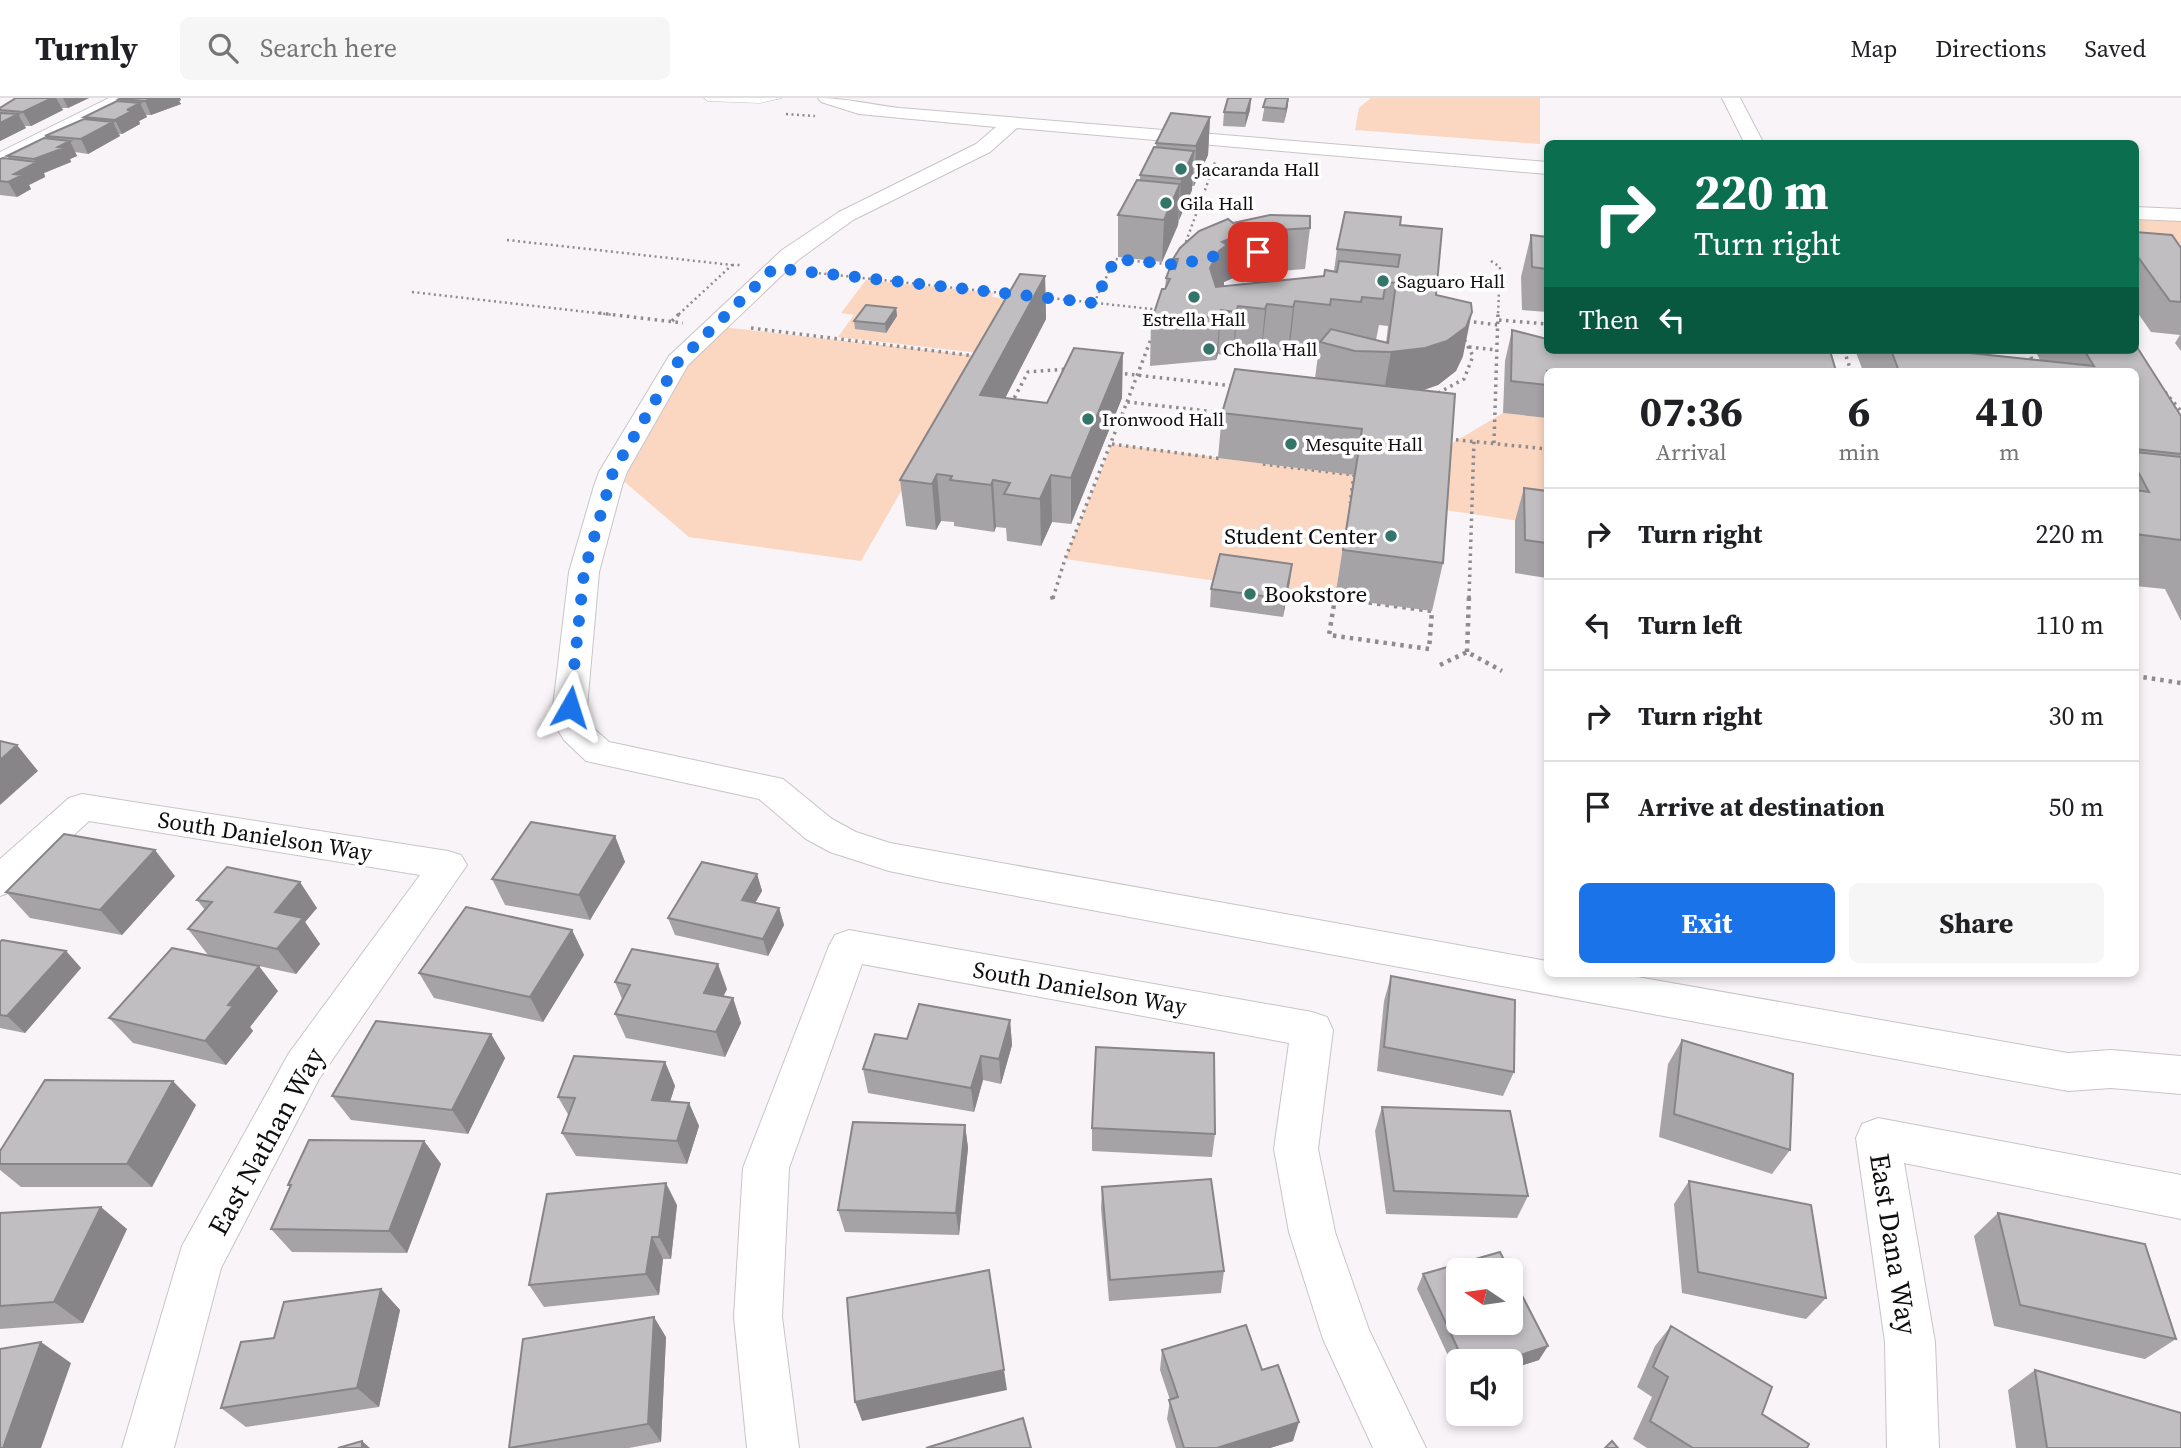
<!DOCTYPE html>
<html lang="en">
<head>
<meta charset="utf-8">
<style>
  :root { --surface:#fff; --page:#f6f6f6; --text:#202124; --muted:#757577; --line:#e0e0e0; --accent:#1a73e8 }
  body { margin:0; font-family:"Source Serif 4",serif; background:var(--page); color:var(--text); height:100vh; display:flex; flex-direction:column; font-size:26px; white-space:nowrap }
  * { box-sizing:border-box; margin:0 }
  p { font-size:23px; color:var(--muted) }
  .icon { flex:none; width:38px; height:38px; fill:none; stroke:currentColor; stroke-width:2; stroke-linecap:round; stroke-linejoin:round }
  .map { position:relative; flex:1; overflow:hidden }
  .drawer { position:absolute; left:1544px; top:270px; width:595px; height:609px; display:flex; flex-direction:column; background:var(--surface); border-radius:10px; box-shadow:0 4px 10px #0003 }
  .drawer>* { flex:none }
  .top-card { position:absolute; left:1544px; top:42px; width:595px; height:214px; border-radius:10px; box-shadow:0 4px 10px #0003; background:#0b6e4f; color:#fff; overflow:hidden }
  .needle { width:46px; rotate:283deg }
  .tools { position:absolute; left:1446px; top:1160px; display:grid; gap:14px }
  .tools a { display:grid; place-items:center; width:77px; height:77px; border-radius:10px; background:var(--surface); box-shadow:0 4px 10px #0003; font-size:35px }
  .pin { position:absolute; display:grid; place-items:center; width:60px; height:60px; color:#fff; margin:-30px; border-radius:14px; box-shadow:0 4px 10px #0006 }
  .me { position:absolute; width:77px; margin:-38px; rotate:6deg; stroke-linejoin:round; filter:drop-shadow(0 0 5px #0008) }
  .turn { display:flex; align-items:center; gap:24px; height:147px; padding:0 35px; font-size:32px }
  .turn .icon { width:91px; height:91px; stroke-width:2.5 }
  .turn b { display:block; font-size:49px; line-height:60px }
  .then { display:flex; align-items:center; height:66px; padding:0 35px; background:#0003; gap:14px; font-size:26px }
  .eta { display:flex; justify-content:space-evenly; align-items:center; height:119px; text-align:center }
  .eta b { font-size:42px; font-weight:700; line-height:49px }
  .action { display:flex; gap:14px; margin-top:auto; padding:14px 35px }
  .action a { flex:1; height:80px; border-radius:10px; background:var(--accent); color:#fff; font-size:28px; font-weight:700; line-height:80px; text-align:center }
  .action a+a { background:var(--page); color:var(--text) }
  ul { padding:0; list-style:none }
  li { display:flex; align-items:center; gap:21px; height:91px; padding:0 35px; border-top:2px solid var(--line) }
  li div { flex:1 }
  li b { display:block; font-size:26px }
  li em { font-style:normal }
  header { display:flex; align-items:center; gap:42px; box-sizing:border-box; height:98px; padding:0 35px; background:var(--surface); border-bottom:2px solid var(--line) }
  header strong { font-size:33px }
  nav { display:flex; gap:38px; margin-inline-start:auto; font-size:24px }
  .search { width:490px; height:63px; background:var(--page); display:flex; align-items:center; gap:18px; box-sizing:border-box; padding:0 24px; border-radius:10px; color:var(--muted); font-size:26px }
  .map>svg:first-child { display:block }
</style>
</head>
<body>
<header>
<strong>Turnly</strong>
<div class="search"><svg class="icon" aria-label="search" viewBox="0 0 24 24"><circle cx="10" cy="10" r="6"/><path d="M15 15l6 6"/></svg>Search here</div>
<nav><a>Map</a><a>Directions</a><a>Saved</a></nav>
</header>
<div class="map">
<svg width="2181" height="1350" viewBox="0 0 2181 1350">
  <rect width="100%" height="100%" fill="#f9f4f7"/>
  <path fill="#fbd6c0" d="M1371,0h169v46l-185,-14 4,-22z
    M2135,118l46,4v78l-46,-35z
    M866,182l127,13 -1,4 18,2 -31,54 -141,-16 16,-22 -13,-2z
    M714,228l265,30 -118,205 -172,-24 -76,-65z
    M1503,315l44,5v107l-102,-15 6,-66z
    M1112,346l242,31 -19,123 -270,-39z"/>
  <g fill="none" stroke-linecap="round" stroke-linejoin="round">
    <defs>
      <path id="service" d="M704,0h78l-22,5 -52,-2z"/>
      <path id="minor" d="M109,0h23l-3,4 -129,64v-14z
        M818,0c28,0 54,7 82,10l647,54v12l-530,-46 -27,24 -137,68 -55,40 -110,105 -61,107 -5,14 -23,86 -12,135 5,20 17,15 174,37 49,40 24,13 34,11 657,118v12h68l453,80 43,-3 70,6v38l-70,-6 -43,3 -1127,-209 -52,-11 -59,-19 -24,-13 -47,-40 -173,-38 -22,-21 -5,-8 -6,-25 16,-135 25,-86 5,-14 70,-116 113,-106 57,-38 137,-68 20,-17 -137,-13 -38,-12z
        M1722,0h18l24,46h-19z
        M2135,109l46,2v12l-46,-2z
        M82,696l366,57 13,4 6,10 -148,214 -98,189 -47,180h-52l60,-202 107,-193 131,-178 -331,-54 -76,70 -13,5v-37l69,-61z
        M849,832l463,82 15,5 6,13 -15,119 17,83 34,98 57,118h-53l-50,-109 -34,-107 -15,-83 15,-106 -427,-79 -73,204 -7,149 17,131h-52l-13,-131 9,-149 86,-222 6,-11z
        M1878,1020l303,57v44l-277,-56 31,179 4,106h-52l-2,-106 -29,-204 6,-14z"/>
    </defs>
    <use href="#service" stroke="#c9c4c7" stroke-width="1"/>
    <use href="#minor" stroke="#c9c4c7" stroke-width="2"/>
    <path stroke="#8e8b8d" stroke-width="2.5" stroke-dasharray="2 3.5" stroke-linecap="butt" d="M786,16l29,2
      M507,142l225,25 -54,50
      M1184,149l32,-87
      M1491,163l9,6 -2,48
      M732,167h11
      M808,174l203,22
      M412,194l202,23
      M1041,199l120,13
      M1094,205l21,-44 62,6"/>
    <path stroke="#8e8b8d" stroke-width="3.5" stroke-dasharray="2.5 4.5" stroke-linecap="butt" d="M599,215l84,10
      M1499,222l48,4
      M672,223l8,-8
      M1467,223l31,4
      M751,230l224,28
      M1469,249l28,3
      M1844,252l7,21
      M2029,252l3,10
      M1118,275l116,13
      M2165,294l16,19
      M1438,295l26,-14 9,-23 -10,-19
      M1127,304l24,-63
      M1011,306l17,-32 39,-3
      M1449,341l98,10
      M1494,345l4,-130
      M1112,346l111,15
      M1263,366l91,11 -4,28
      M1053,500l12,-39 62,-157 98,11
      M1469,500l5,-157"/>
    <path stroke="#8e8b8d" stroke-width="4.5" stroke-dasharray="3.5 5" stroke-linecap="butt" d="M1052,498l2,7
      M1335,500l97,13 -3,38 -100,-14z
      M1467,554l2,-56
      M1440,567l27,-13 35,19
      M2135,578l46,7"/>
    <use href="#service" fill="#fff" fill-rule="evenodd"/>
    <use href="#minor" fill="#fff" fill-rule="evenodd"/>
  </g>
  <path fill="#a6a3a7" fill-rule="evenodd" d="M16,0h73l-21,10h-6l1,2 -32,16h-7l2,2 -26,13v-31z
    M121,0h59l1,2 -2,1 2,3 -30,11h-5l1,2 -8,4 1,3 -18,10h-3l1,2 -32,18 -13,-2 2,4 -7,3 1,3 -27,11 1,4 -16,8 2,4 -14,8 -17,-2v-36h9l-2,-3 40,-18 -2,-2 40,-17 -1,-2 36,-16 -1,-2z
    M1251,0l-1,12 -5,17 -22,-1 1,-14z
    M1266,0h23l-5,25 -22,-2z
    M1210,19l-2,38 -14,31h-2v4l-13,30 -1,5 -16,37 -44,-5v-42l22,-35v-5l16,-28v-4z
    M1233,125l77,5 -5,41 -63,5 -18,8v4l100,-10 10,-5 3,-22 63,-24 36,70 27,61 -7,15 -18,14 -14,5 19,173 -11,48 -97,-13 19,-123 -136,-17 4,-45 93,-35 4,-30 -29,-3 -2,6 -26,-3 -1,5 -27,-3 -1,6 -15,-2 -2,6 -66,6 1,-44 14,-33 1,-11 7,-10v-9zM1379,227l9,1 -2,17 -10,-3z
    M2135,134l46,16v103l-6,-8 5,-8 -29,-3 -16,-23z
    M1531,137l16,2v75l-25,-2 -1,-33z
    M1045,178l1,43 -41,79 42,5 75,-5 -51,126 -19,-2 -11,24 -34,-5 -1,-13 -10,-1 -2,5 -40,-6v-4l-13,-1 -5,9 -30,-4 -6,-46z
    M896,210l1,8 -11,17 -31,-4 -1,-8z
    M1512,232l35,41v47l-44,-5 2,-52z
    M1855,252h105l1,2 79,8 -5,-10h100l46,66v205l-16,-32 -30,-3v-215h-272z
    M1524,390l23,3v87l-32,-5v-52z
    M1290,483l-7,36 -73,-10 1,-18z
    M615,738l10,26 -35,58 -85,-15 -13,-26z
    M757,776l5,17 -7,12 24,5 5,17 -16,31 -93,-21 -7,-17z
    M175,778l-53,59 -92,-17 -24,-26z
    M197,802l120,8 -12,14 15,22 -24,30 -88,-19 -20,-26 17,-19z
    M572,832l12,25 -41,67 -109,-24 -15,-25z
    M0,844l66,9 15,17 -56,65 -25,-5z
    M1391,878l123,96 -11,24 -126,-25 7,-70z
    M615,884l112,7 -4,7 10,2 8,25 -16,34 -99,-19 -11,-24 7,-15z
    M278,893l-28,36 3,4 -27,34 -93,-22 -24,-25z
    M1010,922l2,25 -11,39 -18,-4 -9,32 -106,-19 -5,-24 44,-30z
    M491,936l14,24 -37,76 -117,-14 -19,-24z
    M1682,942l108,110 -18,24 -113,-37 9,-73z
    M665,964l10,24 -5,15 19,2 10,23 -12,38 -111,-8 -14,-23 7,-17 -11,-19z
    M196,1007l-44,82h-131l-21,-17v-19z
    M1382,1009l146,89 -11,22 -131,-4 -11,-83z
    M965,1027l3,23 -9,87 -114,-3 -7,-22z
    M1092,1030l123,6 -3,23 -120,-6z
    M424,1043l17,23 -34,89 -115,-1 -21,-23 19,-42 -2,-2z
    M1689,1083l137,117 -20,21 -124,-26 -8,-89z
    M1102,1089l122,84 -3,22 -112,8 -8,-92z
    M677,1107l-6,54h-8l-4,36 -115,12 -15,-22z
    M0,1115l127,16 -44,94 -83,6z
    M1998,1115l178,126 -31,20 -151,-33 -20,-90z
    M1423,1176l116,86 -29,9v-7h-52v15l-41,-88z
    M381,1191l19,21 -21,97 -133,20 -25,-19 53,-70z
    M1671,1228l91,88 45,34h-160l-14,-9 19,-42 -15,-10 18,-41z
    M666,1239l-5,105 -32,6h-120z
    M1162,1252l131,91 -23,7h-94l-9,-29 3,-19 -10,-30z
    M2035,1272l146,78h-165l-8,-58z"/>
  <path fill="#878588" d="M52,0h4l7,12 -32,16 -8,-14z
    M63,0h26l-21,10z
    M153,0h27l1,2 -2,1 2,3 -30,11 -6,-14z
    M1251,0l-1,12 -5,17 1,-14z
    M1288,0v8l-4,17 2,-14z
    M140,5l7,14 -8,4 1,3 -18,10 -7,-14 12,-10z
    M18,16l8,14 -26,13v-18z
    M1210,19l-2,38 -14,31 2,-40z
    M113,24l7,14 -32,18 -7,-15z
    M70,43l7,15 -7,3 1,3 -27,11 1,4 -16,8 2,4 -14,8 -9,-15 6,-8 22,-11 -2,-4z
    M1194,53l-2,39 -13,30 2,-41z
    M1180,86l-2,41 -16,37 2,-42z
    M1246,134l-4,42 -18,8v5l-8,6 -6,-25 12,-26z
    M1045,178l1,43 -63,122 -3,-46z
    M1295,203l-5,44 -2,6 5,-44z
    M1267,206l-5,44 -1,5 4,-44z
    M1238,208l-4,44 -1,6 3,-44z
    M896,210l1,8 -11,17 -1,-9z
    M1221,212l-3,44 -2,6 4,-44z
    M1472,214l-9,44 -7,15 -18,14 -21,7 -34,4 8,-44z
    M1123,255l-1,45 -51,126v-46z
    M937,376l4,47 -5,9 -4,-46z
    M1051,377l1,47 -11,24 -1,-47z
    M993,382l3,47 -2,5 -3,-47z
    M1292,466l-2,17 -7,36 2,-18z
    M17,647l21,26 -38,34v-45z
    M615,738l10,26 -35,58 -11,-25z
    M155,752l20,26 -53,59 -22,-25z
    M757,776l5,17 -15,26 -5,-17z
    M300,784l17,26 -12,14 15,22 -24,30 -19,-25 -2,-37z
    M779,810l5,17 -16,31 -5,-17z
    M572,832l12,25 -41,67 -13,-25z
    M66,853l15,17 -56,65 -18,-17z
    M718,866l9,25 -14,29 -9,-25z
    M259,868l19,25 -28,36 3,4 -27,34 -21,-24 23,-36z
    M733,900l8,25 -16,34 -9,-25z
    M1010,922l2,25 -11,39 -2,-25z
    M491,936l14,24 -37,76 -16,-24z
    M981,958l2,24 -9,32 -3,-24z
    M665,964l10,24 -12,38 -11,-24z
    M173,983l23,24 -44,82 -25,-23z
    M689,1005l10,23 -12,38 -10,-23z
    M965,1027l3,23 -9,87 -3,-22z
    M424,1043l17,23 -34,89 -18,-22z
    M666,1085l11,22 -6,54 -12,-22z
    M101,1109l26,22 -44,94 -29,-21z
    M652,1139l11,22 -4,36 -13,-21z
    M381,1191l19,21 -21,97 -22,-19z
    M654,1219l12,20 -5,105 -13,-18z
    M41,1244l30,21 -30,85h-38z
    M1548,1248l-9,14 -29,9v-7h-11z
    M1004,1272l3,20 -145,31 -7,-19z
    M1299,1324l-6,19 -23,7h-53z
    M362,1343l8,7h-8z"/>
  <path fill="#c1bec2" stroke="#878588" stroke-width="2" d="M16,0h36l-29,14 -23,-2v-2z
    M121,0h32l-8,3 -26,-2z
    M1228,0h23l-5,15 -22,-1z
    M1266,0h22l-2,11 -23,-2z
    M117,3l23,2 -13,7h7l-19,10 -31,-3z
    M0,15l18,1 -18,9z
    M1171,15l39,4 -14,29 -40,-3z
    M84,21l29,3 -32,17 -36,-3z
    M44,40l26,3 -12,6 6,1 -30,11 -27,-3z
    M1154,49l40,4 -13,28 -41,-4z
    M3,60l34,4 -23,12 9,1 -15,7 -8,-1v-22z
    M1137,82l43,4 -16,36 -46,-5z
    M1345,114l56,5 -1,8 42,4 -6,66 35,8 1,9 -6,15 -19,14 -22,7 -34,4 -36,-1 -35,-9 11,-13 57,14 8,-60 -10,-1 -3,17 -21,-2 -1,5 -30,-3 -1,6 -35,-4 -2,6 -26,-3 -2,5 -27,-3 -2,6 -15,-2 -1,6 -69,6 11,-33h3l5,-10 -4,-1 4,-10 5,1 3,-10h-5l7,-11 19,-17 29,-12 5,4 37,-8 40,1v12l-64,4 -24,10 5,3 -8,6 -9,17 6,19 108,-11 1,-6 12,2 2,-11 59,6 2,-12 -63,-6z
    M2135,134l37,3 9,13v54l-11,-1 -35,-48z
    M1531,137l16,2v32l-15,-2z
    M1020,176l25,2 -65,119 67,8 27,-55 49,5 -52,125 -20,-3 -11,24 -36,-5 6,-11 -17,-3 -2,5 -41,-5 2,-4 -15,-2 -5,10 -32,-4z
    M866,207l30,3 -11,16 -31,-3z
    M1512,232l35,9v11h273l10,1 6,20h-289v14l-36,-4z
    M2135,246l46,72v38l-46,-5v-78h-236l-8,-21h69l1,2 133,14 -10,-16h51z
    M1235,271l220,25 -12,169 -100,-13 19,-121 -140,-16z
    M2135,354l46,5v83l-46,-6v-44l14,2 -14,-26z
    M1524,390l23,3v52l-22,-3z
    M1220,456l72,10 -7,35 -74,-10z
    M0,643l17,4 -17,15z
    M531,724l84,14 -36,59 -87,-16z
    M64,736l91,16 -55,60 -94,-18z
    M702,764l55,12 -15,26 37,8 -16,31 -95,-21z
    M227,769l73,15 -25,30 28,6 -26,31 -89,-20 24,-27 -15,-2z
    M466,809l106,23 -42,67 -111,-24z
    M2,842l64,11 -59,65 -7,-1v-73z
    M172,850l87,18 -31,39 5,1 -28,35 -96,-23z
    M632,851l86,15 -14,29 29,5 -17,34 -101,-18 15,-29 -15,-3z
    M1391,878l124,24 -1,72 -130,-25z
    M919,906l91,16 -11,39 -18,-3 -10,32 -108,-19 12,-35 32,5z
    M376,923l115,13 -39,76 -120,-14z
    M1682,942l111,34 -3,76 -116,-36z
    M1096,949l118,6 1,81 -123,-6z
    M574,958l91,6 -13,38 37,3 -12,38 -115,-8 13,-35 -17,-1z
    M45,982l128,1 -46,83h-127v-13z
    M1382,1009l128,4 18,85 -134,-5z
    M853,1024l112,3 -9,88 -118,-3z
    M309,1042l115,1 -35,90 -118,-2 20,-44h-3z
    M1211,1081l13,92 -114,9 -8,-93z
    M1689,1083l122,24 15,93 -128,-26z
    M666,1085l-7,54h-7l-6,37 -117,11 18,-91z
    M101,1109l-47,95 -54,4v-93z
    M1998,1115l147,31 31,95 -156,-34z
    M1500,1154l9,18h-51v53h52v-51l38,74 -49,16h-35l-41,-88z
    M989,1172l15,100 -149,32 -8,-104z
    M381,1191l-24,99 -136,20 20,-66 33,-4 10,-36z
    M654,1219l-6,107 -139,24 14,-109z
    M1246,1227l16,45 16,-5 21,57 -82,26h-33l-15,-48 9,-3 -16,-47z
    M1671,1228l101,61 -10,27 47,30 -2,4h-114l-43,-27 18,-44 -15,-10z
    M41,1244l-38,106h-3v-99z
    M2035,1272l146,43v35h-134z
    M1023,1320l8,30h-105z
    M362,1343v7h-24z
    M1612,1343l6,7h-13z"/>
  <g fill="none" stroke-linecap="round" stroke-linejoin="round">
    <path stroke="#1a73e8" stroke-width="12" stroke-dasharray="0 21.6" d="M570,609l14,-135 29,-100 65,-110 96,-94 320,35 21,-44 63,6 49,-12 31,-1"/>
  </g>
  <g fill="#337669" stroke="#fff" stroke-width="2.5">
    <circle cx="1181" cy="71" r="7"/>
    <circle cx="1166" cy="105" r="7"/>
    <circle cx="1383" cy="183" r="7"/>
    <circle cx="1194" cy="199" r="7"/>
    <circle cx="1209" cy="251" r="7"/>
    <circle cx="1088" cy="321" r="7"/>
    <circle cx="1291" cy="346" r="7"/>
    <circle cx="1391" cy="438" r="7"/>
    <circle cx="1250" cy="496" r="7"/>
  </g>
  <g text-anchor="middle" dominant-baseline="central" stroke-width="7" stroke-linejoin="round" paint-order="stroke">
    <g font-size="19" fill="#0f0d0e" stroke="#fff" text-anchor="start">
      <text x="1195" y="71">Jacaranda Hall</text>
      <text x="1180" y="105">Gila Hall</text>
      <text x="1397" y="183">Saguaro Hall</text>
      <text x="1194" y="221" text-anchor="middle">Estrella Hall</text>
      <text x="1223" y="251">Cholla Hall</text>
      <text x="1102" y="321">Ironwood Hall</text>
      <text x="1305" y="346">Mesquite Hall</text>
    </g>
    <g font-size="23" fill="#0f0d0e" stroke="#fff" text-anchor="end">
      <text x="1377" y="438">Student Center</text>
      <text x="1264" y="496" text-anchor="start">Bookstore</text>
    </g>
    <g font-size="23" fill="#0f0d0e" stroke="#fff">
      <text transform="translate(265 738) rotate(9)">South Danielson Way</text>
      <text transform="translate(1080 890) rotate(10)">South Danielson Way</text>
    </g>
    <g font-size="28" fill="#0f0d0e" stroke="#fff">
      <text transform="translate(266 1043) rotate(-61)">East Nathan Way</text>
      <text transform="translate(1894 1146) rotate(81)">East Dana Way</text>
    </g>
  </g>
</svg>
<div class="tools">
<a><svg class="needle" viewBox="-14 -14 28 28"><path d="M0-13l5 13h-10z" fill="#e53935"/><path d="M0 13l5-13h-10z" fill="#757577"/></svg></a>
<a><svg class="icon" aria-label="sound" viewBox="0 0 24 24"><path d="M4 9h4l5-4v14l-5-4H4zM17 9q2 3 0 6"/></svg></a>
</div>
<div class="pin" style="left:1258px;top:154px;background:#d93025"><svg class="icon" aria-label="arrive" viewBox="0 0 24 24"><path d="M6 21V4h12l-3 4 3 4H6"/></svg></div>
<svg class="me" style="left:570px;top:609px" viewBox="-20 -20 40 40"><path d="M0-17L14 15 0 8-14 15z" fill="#1a73e8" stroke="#fff" stroke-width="4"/></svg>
<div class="top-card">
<div class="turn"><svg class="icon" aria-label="right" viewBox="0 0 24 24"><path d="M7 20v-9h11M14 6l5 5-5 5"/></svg><div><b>220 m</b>Turn right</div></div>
<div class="then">Then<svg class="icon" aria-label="left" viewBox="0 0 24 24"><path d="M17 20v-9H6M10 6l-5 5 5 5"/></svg></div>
</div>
<section class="drawer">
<div class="eta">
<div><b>07:36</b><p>Arrival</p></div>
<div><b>6</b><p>min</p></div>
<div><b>410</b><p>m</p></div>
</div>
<ul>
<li><svg class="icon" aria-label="right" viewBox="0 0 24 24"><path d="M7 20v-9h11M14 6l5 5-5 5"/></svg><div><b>Turn right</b></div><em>220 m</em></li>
<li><svg class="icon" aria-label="left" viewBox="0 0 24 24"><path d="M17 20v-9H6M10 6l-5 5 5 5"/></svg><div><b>Turn left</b></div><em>110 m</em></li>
<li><svg class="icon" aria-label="right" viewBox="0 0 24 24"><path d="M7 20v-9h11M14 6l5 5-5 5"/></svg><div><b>Turn right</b></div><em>30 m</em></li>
<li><svg class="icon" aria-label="arrive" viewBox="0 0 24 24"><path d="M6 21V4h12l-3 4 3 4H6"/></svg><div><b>Arrive at destination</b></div><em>50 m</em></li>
</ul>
<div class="action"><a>Exit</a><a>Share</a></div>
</section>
</div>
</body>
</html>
